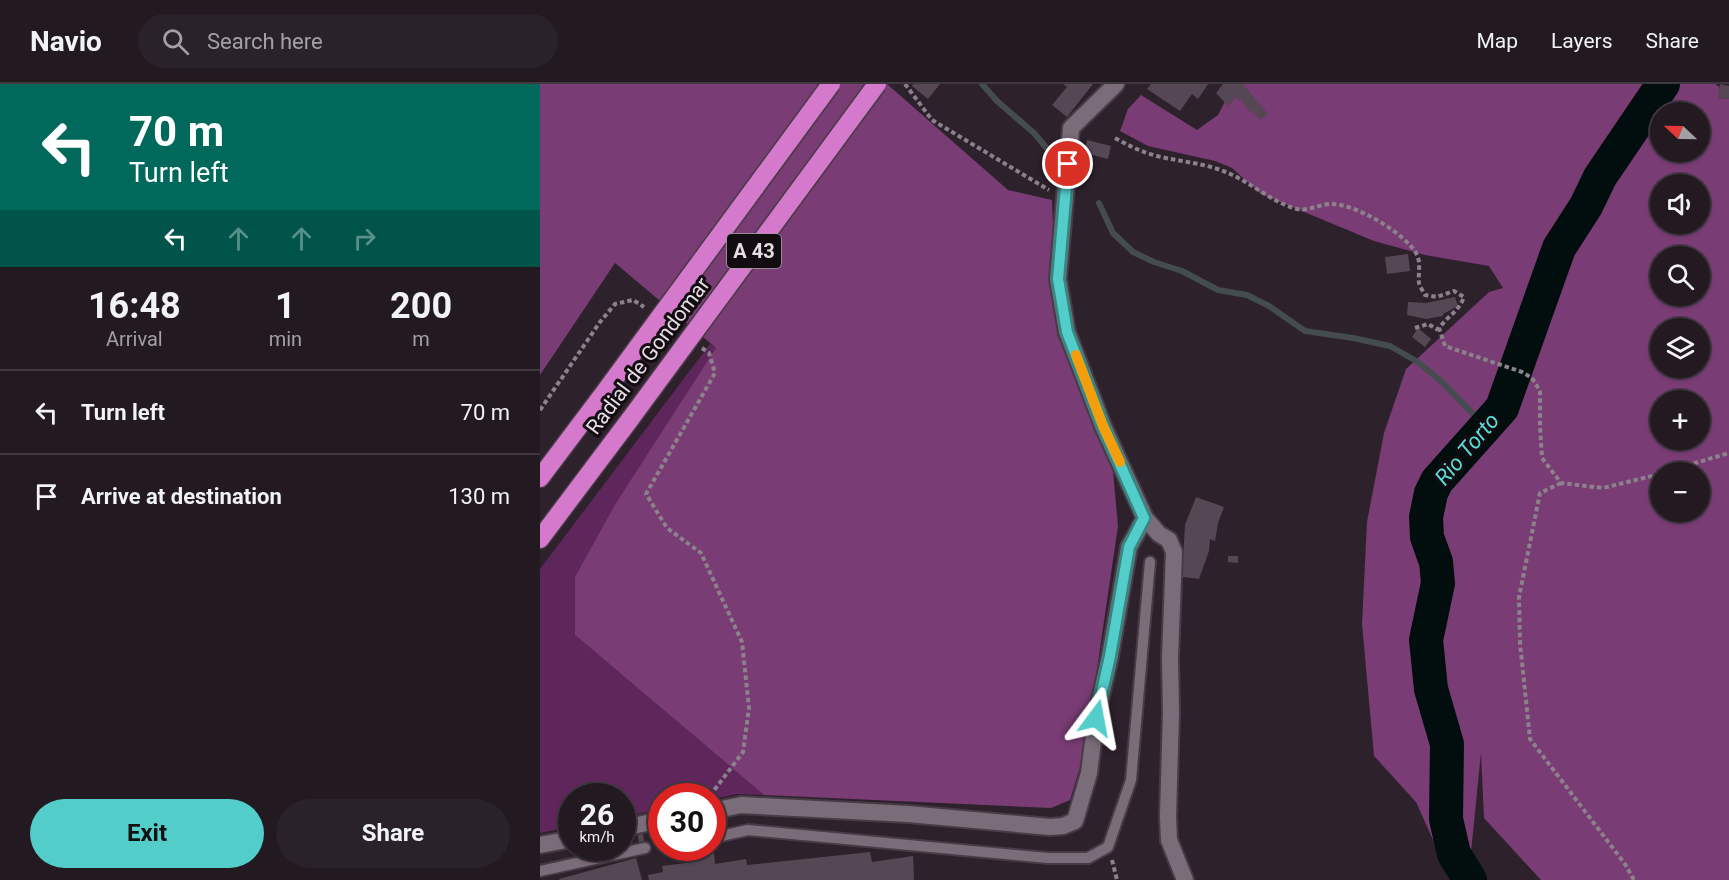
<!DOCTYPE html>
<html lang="en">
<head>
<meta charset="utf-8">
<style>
  :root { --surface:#221921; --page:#2a222a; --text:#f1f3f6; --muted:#a2a0a5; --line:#3f383f; --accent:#53cdc9 }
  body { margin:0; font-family:Roboto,sans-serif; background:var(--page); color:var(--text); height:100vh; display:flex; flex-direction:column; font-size:22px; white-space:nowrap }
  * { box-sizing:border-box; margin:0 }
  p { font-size:20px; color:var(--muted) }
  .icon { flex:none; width:33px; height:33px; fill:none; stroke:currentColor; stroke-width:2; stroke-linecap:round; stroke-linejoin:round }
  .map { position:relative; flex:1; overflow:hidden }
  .side { display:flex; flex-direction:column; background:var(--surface); width:540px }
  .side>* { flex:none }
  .banner { background:#00695c; color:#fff; overflow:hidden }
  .needle { width:39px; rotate:292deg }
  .controls { position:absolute; left:1110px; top:18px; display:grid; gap:12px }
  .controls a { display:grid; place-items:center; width:60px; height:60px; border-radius:50%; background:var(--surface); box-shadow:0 2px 4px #0004,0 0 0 2px var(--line); font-size:30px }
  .speed { position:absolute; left:18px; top:699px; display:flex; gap:12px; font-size:30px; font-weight:700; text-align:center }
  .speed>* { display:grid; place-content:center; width:78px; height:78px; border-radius:50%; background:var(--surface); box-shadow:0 2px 4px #0004,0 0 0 2px var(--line); line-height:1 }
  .speed small { font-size:15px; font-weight:400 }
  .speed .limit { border:9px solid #d22; background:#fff; color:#111 }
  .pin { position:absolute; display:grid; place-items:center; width:51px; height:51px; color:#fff; margin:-26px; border:3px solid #fff; border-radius:50%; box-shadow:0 2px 6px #0007 }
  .me { position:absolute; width:66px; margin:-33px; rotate:13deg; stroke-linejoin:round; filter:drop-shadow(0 0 4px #0008) }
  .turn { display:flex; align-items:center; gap:21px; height:126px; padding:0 30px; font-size:27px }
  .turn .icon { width:78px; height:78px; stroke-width:2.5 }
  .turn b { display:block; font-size:42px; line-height:51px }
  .lanes { display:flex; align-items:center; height:57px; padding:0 30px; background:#0003; justify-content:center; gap:30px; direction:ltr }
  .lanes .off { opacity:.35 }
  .eta { display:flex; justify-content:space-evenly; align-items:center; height:102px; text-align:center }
  .eta b { font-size:36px; font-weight:700; line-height:42px }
  .action { display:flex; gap:12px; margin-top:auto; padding:12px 30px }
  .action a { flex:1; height:69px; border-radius:36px; background:var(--accent); color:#111; font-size:24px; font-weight:700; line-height:69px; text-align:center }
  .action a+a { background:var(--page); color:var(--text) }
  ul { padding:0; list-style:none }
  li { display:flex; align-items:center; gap:18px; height:84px; padding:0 30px; border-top:2px solid var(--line) }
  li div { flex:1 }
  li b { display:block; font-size:22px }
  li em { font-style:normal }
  header { display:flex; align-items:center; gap:36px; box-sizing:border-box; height:84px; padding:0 30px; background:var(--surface); border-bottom:2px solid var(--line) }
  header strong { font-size:28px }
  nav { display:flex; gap:33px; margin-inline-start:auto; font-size:21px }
  .search { width:420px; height:54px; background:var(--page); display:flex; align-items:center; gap:15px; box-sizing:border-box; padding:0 21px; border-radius:33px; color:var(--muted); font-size:22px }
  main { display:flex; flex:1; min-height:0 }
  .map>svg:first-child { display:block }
</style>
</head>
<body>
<header>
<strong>Navio</strong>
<div class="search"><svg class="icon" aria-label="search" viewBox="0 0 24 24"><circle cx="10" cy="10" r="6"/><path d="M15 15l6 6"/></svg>Search here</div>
<nav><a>Map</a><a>Layers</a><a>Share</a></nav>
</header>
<main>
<section class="side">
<div class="banner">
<div class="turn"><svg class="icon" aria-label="left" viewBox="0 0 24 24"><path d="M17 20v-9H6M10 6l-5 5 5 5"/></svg><div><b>70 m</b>Turn left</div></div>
<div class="lanes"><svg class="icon" aria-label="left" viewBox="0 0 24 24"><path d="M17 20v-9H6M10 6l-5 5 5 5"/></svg><svg class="icon off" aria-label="ahead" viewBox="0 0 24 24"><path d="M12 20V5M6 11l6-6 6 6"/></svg><svg class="icon off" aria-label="ahead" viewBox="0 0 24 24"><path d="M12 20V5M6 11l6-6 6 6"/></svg><svg class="icon off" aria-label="right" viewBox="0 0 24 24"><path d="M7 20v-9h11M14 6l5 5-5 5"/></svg></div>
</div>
<div class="eta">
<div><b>16:48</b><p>Arrival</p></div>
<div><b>1</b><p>min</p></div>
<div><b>200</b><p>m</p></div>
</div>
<ul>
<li><svg class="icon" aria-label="left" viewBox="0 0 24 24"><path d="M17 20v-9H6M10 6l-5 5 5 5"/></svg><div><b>Turn left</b></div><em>70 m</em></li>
<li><svg class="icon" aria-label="arrive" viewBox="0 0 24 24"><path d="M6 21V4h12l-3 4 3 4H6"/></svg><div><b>Arrive at destination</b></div><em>130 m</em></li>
</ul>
<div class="action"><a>Exit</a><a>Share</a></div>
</section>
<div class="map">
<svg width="1189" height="796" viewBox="0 0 1189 796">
  <rect width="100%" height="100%" fill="#2d212c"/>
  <path fill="#5f265b" d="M170,260l6,4 -141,287 189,160 -27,-1 -24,5 -1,-3h-50l-1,13 -38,8 -1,-21h-50l-1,31 -31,6v-264z"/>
  <path fill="#793c74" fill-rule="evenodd" d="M0,0h347l121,106 44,10 5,134 56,137 5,55 -33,225 -15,49 -19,8 -287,-13 -189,-160v-58l41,-74 100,-155 -101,-85 -75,112z
    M694,0h482l1,2h2l1,12 9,1v781h-188l-57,-62 -3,-65 -10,99 16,28h-36l-35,-78 -42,-46 -12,-132 5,-102 17,-89 22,-64 83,-77 14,-4 -14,-22 -64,-11 -51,-14 -113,-47 -29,-26 -17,-7 -67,-15 -28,-15 8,-22 13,-14 56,35 21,-15zM1120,28h40v40h-40zM1120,100h40v40h-40zM1120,172h40v40h-40zM1120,244h40v40h-40zM1120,316h40v40h-40zM1120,388h40v40h-40z"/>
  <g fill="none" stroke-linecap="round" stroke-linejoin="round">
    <path stroke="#454c4e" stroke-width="6" d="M442,0l15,17 37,32 21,25
      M559,119l14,30 20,19 21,10 28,9 36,19 29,5 22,11 36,25 48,7 37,8 28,16 24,20 44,45"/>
    <path stroke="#010e0d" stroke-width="34" d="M930,796l-16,-26 -8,-35 1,-75 -16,-55 -5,-49 12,-57 -2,-21 -9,-25 -1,-20 5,-24 6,-12 65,-73 57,-160 27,-42 14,-29 63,-93"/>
  </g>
  <path fill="#564754" d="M373,0h27l-12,15 -16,-13z
    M523,0h30l-26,33 -15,-12 15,-18z
    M611,0h57l-10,15 -6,-5 -12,17 -33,-22z
    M683,0h20l25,30 -8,6 -7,-9 -2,2 -10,-13 -1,1 -4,-4 -8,9 -12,-13z
    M1180,0l9,2v13l-11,-1z
    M547,56l24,6 -3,13 -23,-6z
    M868,170l2,17 -23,3 -2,-17z
    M1160,172l2,1 -1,15h-1z
    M915,213l3,9 -15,8v2l-17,3 -19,-4 1,-13 18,1z
    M878,244l13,11 -6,8 -13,-10z
    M656,413l28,10 -6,16 -3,18 -5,-2 -1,12 -10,28 -17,-2 3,-52z
    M688,472h10v7l-10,-1z
    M103,750l1,7 -5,1 -1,-7z
    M174,768l1,12 31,-5 1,6 123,-13 2,10 41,-6 1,24h-265l-1,-5 15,-3 -1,-6 31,-4 -1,-7z
    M96,774l6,22h-82l-1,-1z"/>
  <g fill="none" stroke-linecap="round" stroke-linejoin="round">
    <defs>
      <path id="service" d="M172,754l36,-8 300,28h40l20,-11 23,-67 19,-218
        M0,787l105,-23"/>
      <path id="minor" d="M576,0l-45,44 -13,151 9,53 36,94 42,92 14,16 10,6 5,12 -4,106 1,55 -3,103 1,24 16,40
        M172,727l29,-6 167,9 142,13 13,-1 12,-5 14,-48 7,-55 14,-62 19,-109 16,-29
        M82,744l40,-8
        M0,761l32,-6"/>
      <path id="motorway" d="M0,394l61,-81
        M0,455l91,-121"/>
    </defs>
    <use href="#service" stroke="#473c46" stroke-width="14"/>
    <use href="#minor" stroke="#473c46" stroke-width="20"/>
    <use href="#motorway" stroke="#473c46" stroke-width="21"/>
    <path stroke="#8c828b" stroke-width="4" stroke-dasharray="4.5 3" stroke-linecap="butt" d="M365,0l27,36 117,70
      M575,54c14,8 27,14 42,18 24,6 49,7 71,17 24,10 45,30 69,36 10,2 22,-4 32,-5 24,-2 78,30 88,51 4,8 1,19 2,28 1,4 4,8 6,12l12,2 17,-6 10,6c-5,14 -16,19 -25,31l6,18 77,26 10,6 8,13v35l2,32 19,25 42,5 57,-14
      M875,244l13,-4 10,6
      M162,264l7,5 6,20 -69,121 21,34 34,25 41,89 7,66 -6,44 -31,41
      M0,326l60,-88 15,-18 18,-4 11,7
      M1125,388l64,-19
      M1021,399l-21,10 -21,104 1,46 10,96 95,125 9,16
      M572,776l5,20"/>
    <use href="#service" stroke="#7b6c79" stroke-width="10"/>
    <use href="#minor" stroke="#7b6c79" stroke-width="16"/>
    <use href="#motorway" stroke="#d579cc" stroke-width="18"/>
    <defs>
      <path id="motorway-bridge" d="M61,313l230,-313
        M91,334l246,-334"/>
    </defs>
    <use href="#motorway-bridge" stroke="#473c46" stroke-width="21" stroke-linecap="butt"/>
    <use href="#motorway-bridge" stroke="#d579cc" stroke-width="18"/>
  </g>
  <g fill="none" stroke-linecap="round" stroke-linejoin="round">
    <defs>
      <path id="route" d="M528,80l-10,115 9,53 36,94 41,92 -15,29 -19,109 -14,62"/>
    </defs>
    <use href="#route" stroke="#368583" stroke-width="15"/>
    <use href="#route" stroke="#53cdc9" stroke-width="10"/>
    <path stroke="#f59e0b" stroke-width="10" d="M536,271l27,71 17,36"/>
  </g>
  <g text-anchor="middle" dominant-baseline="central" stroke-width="6" stroke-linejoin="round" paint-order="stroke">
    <rect fill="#120c11" stroke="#a69ea5" stroke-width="1.5" x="187" y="150" width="54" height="34" rx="4.5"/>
    <g font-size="20" font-weight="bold" fill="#e5dce4">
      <text x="214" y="167">A 43</text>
    </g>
    <g font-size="21" fill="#e5dce4" stroke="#120c11">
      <text transform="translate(108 272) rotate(-53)">Radial de Gondomar</text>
    </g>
    <g font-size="22" font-style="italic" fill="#58ddd8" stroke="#120c11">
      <text transform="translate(927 365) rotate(-50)">Rio Torto</text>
    </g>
  </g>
</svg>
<div class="controls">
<a><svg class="needle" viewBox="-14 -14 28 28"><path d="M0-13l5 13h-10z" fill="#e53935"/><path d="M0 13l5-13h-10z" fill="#a2a0a5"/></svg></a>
<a><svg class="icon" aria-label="sound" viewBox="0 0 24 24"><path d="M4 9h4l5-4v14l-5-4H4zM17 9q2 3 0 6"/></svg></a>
<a><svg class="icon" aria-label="search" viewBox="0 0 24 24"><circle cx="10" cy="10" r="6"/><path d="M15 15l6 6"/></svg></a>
<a><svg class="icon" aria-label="layers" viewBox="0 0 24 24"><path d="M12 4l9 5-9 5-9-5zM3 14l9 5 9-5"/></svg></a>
<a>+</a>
<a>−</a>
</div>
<div class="speed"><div>26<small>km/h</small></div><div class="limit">30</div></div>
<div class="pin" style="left:528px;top:80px;background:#d93025"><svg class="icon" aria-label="arrive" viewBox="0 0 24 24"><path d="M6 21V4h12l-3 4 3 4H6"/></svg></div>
<svg class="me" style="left:556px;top:634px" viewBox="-20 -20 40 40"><path d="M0-17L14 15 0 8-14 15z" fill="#53cdc9" stroke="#fff" stroke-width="4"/></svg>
</div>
</main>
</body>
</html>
